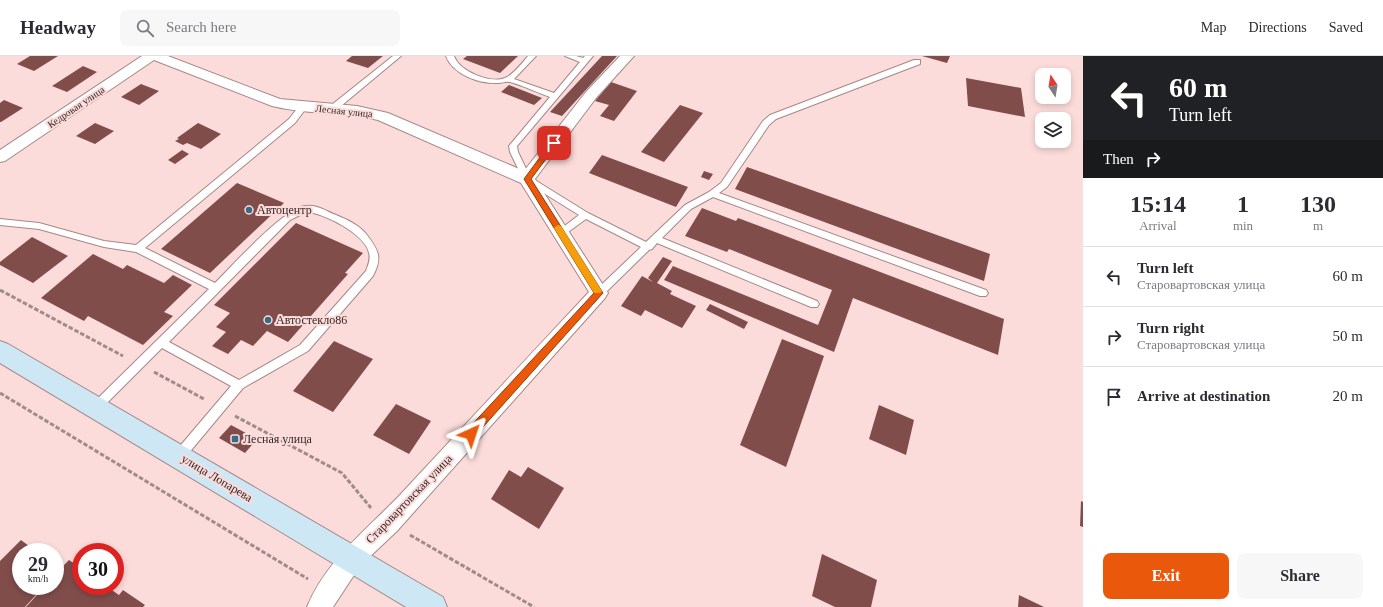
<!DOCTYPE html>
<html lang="en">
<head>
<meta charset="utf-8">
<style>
  :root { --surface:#fff; --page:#f7f7f7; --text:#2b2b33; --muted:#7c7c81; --line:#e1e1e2; --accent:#ea580c }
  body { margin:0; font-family:"Times New Roman",serif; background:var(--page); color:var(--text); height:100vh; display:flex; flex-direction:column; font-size:15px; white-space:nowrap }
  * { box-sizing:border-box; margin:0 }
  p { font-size:13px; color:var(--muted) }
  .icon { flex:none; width:22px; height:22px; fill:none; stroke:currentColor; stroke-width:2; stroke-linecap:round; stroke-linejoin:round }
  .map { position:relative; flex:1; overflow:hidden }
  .panel { display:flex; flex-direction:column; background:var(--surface); width:300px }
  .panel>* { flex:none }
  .guide { background:#202124; color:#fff; overflow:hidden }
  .needle { width:26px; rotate:348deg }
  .fabs { position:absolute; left:1035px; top:12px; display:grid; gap:8px }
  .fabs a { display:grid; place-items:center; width:36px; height:36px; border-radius:8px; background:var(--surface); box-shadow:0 2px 6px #0003; font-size:20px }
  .speed { position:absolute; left:12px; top:487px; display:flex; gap:8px; font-size:20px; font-weight:700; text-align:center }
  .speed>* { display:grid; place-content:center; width:52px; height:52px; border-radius:50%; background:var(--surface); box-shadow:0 2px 6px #0003; line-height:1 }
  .speed small { font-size:10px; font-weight:400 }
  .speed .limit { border:6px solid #d22; background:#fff; color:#111 }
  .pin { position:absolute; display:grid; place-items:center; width:34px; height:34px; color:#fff; margin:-17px; border-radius:8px; box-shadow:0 2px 6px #0006 }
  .me { position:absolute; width:44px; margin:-22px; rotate:42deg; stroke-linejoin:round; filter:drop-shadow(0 0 3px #0008) }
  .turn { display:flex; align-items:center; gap:14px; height:84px; padding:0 20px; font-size:18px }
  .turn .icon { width:52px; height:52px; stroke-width:2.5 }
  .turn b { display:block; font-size:28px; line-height:34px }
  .then { display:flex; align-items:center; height:38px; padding:0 20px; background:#0003; gap:8px; font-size:15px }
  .eta { display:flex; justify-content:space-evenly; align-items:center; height:68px; text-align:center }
  .eta b { font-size:24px; font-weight:800; line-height:28px }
  .action { display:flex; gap:8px; margin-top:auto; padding:8px 20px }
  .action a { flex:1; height:46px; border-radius:8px; background:var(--accent); color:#fff; font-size:16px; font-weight:800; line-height:46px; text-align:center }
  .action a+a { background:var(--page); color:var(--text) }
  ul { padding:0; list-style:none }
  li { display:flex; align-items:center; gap:12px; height:60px; padding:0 20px; border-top:1px solid var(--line) }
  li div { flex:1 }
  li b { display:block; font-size:15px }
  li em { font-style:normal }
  header { display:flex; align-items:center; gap:24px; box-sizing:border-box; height:56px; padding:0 20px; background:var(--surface); border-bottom:1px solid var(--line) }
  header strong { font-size:19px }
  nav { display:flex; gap:22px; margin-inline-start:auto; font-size:14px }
  .search { width:280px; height:36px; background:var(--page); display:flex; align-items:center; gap:10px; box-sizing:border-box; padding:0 14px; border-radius:8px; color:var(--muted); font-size:15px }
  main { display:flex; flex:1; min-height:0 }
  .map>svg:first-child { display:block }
</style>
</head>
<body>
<header>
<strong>Headway</strong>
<div class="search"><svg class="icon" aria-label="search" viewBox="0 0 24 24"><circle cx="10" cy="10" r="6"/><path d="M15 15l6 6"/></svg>Search here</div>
<nav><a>Map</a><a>Directions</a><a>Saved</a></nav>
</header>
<main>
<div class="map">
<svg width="1083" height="551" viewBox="0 0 1083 551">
  <rect width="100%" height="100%" fill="#fcdcda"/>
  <path fill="#804d4b" d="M30,0h28l-24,15 -17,-7z
    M352,0h31l-15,12 -22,-7z
    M467,0h51l-18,17 -37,-14z
    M602,0h15l-55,60 -12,-4z
    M922,0h28l-3,7z
    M83,10l14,6 -30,20 -15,-6z
    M966,22l55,10 4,29 -57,-11z
    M611,26l26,9 -23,30 -14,-5 9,-11 -14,-4z
    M141,28l18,7 -20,14 -18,-8z
    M509,29l33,13 -8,7 -33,-13z
    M4,44l19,8 -22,14h-1v-19z
    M680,49l23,8 -39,49 -23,-10z
    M95,67l19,8 -19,13 -19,-8z
    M198,67l23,11 -20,15 -14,-6 -4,2 -8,-4 4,-2 -2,-1z
    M182,94l7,4 -14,10 -7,-4z
    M602,99l86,32 -12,20 -87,-34z
    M747,111l243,87 -6,27 -249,-92z
    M704,115l9,3 -4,6 -8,-3z
    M237,127l47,20 -74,70 -49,-24z
    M702,152l34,13 2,-3 266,101 -6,36 -145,-57 -19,54 -170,-72 9,-14 145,59 14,-35 -103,-41 -2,3 -42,-16z
    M296,167l67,30 -18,20 3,1 -60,68 -21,-11 -14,15 -12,-6 -13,14 -16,-8 14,-14 -10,-5 14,-14 -16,-8z
    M32,181l36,19 -35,27 -33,-18v-3z
    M93,198l30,15 4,-4 37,18 9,-8 19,10 -28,27 9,4 -30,29 -55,-29 -4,5 -43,-23z
    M663,201l9,4 -15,22 15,8 -2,3 26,12 -14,22 -37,-18 -4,6 -20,-10 21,-30 11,6 -5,-4z
    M710,248l38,18 -4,7 -38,-19z
    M782,283l42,17 -38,111 -46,-22z
    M334,285l39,18 -40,53 -40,-21z
    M396,348l35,17 -22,33 -36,-19z
    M879,349l35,15 -8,35 -37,-16z
    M231,369l26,14 -12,14 -26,-15z
    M528,411l36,21 -25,41 -48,-30 18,-29 12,7z
    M1081,445l2,1v25l-3,-1z
    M21,484l16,12h-16v34h23l-19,21h-25v-46z
    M822,498l55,26 -6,27h-36l-23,-11z
    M69,504l12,8v18h25l13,9 4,-5 22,15 -2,2h-117l19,-21h10v-21l5,4z
    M1019,539l25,12h-26z"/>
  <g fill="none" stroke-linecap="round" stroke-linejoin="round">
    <defs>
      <path id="lane" d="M393,0h8l-66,55h-6v-4z
        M446,0h8c5,15 36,28 51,22 9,-4 17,-15 23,-22h8l-22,23 40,14 26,-31 -15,-6h11l7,2 2,-2h8l-76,90 1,6 12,25 58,36 58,29 39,-37 24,-13 12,-9 42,-62 7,-6 144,-55h6v4l-144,55 -7,6 -42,62 -8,6 267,97 2,3 -2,3h-6l-267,-99 -22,12 -29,29 155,63 2,3 -2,3h-6l-154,-64 -5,6 -3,1 -47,46h-6l-2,-3 2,-3 45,-43 -55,-28 -22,16h-6l-1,-2 1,-2 21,-16 -55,-34 -14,-29 -1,-6 41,-49c-9,-3 -33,-14 -41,-15 -3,-1 -7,1 -10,1 -19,1 -46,-8 -53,-27z
        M300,49h6l1,2 -12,16 -150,125 70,35c18,-18 68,-74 90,-77 11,-2 21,5 31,9 12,5 23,10 31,20 11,15 16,22 6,41l-65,75 -65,37 -60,72 -4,1 -4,-1 -2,-4 2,-4 56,-66 -69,-38 -62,62 -4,2 -4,-2 -1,-3 1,-3 117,-115 -73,-37 -32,-5 -65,-18 -39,-4v-6l39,4 65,18 32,4 153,-126zM306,156c17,0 60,23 63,41 2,6 -1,12 -3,18l-66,74 -61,35 -70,-38 121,-122z"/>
      <path id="street" d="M142,0h26l112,43 77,7 31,7 136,58 62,-79 34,-36h14l-38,42 -61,81 70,109 3,5 -3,5 -208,233 -37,35 -27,41h-26c19,-46 58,-76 92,-111 63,-68 126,-136 190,-204l-68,-109 -143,-63c-35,-9 -71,-5 -106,-14l-118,-46 -149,101 -5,1v-12z"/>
      <path id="secondary" d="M0,285l8,3 435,253 4,10h-41l-406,-244z"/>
    </defs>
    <use href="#lane" stroke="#a58886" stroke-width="2"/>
    <use href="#street" stroke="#a58886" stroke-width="2"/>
    <use href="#secondary" stroke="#a58886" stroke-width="2"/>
    <path stroke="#a18a89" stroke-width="3" stroke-dasharray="4.5 2" stroke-linecap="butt" d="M0,234l123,66
      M154,316l50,27
      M0,337l308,186
      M235,360l107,57 29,35
      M410,479l124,72"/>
    <use href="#lane" fill="#fff" fill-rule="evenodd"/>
    <use href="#street" fill="#fff" fill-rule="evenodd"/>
    <use href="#secondary" fill="#cee7f4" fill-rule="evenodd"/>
  </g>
  <path fill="#ea580c" stroke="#983908" d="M552,85h5l1,2 -27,36 72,114 -129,144 -3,2 -4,-2 -1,-3 1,-4 127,-137 -70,-114z"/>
  <path fill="#f59e0b" d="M558,169l3,1 39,62 2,3 -2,2h-6l-40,-65z"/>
  <g fill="#356b86" stroke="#fcdcda" stroke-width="1.5">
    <circle cx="249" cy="154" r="4"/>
    <circle cx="268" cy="264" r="4"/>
    <rect x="231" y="379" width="8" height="8" rx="2"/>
  </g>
  <g text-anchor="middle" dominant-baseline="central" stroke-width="4" stroke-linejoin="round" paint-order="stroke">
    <g font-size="10" fill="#342827" stroke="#fcdcda">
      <text transform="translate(76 51) rotate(-34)">Кедровая улица</text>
      <text transform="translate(344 55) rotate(6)">Лесная улица</text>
    </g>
    <g font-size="12" fill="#342827" stroke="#fcdcda" text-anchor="start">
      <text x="257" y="154">Автоцентр</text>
      <text x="276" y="264">Автостекло86</text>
      <text x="243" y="383">Лесная улица</text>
    </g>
    <g font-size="12" fill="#342827" stroke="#fcdcda">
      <text transform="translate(217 422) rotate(31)">улица Лопарева</text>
      <text transform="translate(409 443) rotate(-46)">Старовартовская улица</text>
    </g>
  </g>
</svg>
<div class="fabs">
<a><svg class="needle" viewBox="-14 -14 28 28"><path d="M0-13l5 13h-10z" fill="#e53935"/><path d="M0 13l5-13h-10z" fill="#7c7c81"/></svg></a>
<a><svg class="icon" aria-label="layers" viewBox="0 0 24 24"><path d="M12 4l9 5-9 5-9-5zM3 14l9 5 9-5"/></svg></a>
</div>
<div class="speed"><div>29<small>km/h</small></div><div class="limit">30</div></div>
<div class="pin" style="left:554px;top:87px;background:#d93025"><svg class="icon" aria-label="arrive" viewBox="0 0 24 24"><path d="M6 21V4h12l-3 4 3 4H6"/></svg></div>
<svg class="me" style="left:471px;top:378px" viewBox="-20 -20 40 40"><path d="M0-17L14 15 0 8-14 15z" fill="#ea580c" stroke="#fff" stroke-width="4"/></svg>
</div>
<section class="panel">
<div class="guide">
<div class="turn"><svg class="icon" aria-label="left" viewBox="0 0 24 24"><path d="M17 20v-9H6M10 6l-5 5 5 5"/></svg><div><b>60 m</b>Turn left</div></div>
<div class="then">Then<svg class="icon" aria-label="right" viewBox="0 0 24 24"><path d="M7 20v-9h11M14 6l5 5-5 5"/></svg></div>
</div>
<div class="eta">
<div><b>15:14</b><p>Arrival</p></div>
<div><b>1</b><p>min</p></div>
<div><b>130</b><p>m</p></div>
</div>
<ul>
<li><svg class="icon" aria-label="left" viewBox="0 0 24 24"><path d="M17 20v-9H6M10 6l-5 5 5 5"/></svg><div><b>Turn left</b><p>Старовартовская улица</p></div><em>60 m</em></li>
<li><svg class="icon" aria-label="right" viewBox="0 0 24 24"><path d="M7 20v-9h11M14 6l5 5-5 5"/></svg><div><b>Turn right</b><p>Старовартовская улица</p></div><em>50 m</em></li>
<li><svg class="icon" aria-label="arrive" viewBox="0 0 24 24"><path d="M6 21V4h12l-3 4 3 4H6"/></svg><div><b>Arrive at destination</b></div><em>20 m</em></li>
</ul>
<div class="action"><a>Exit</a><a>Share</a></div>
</section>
</main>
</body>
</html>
